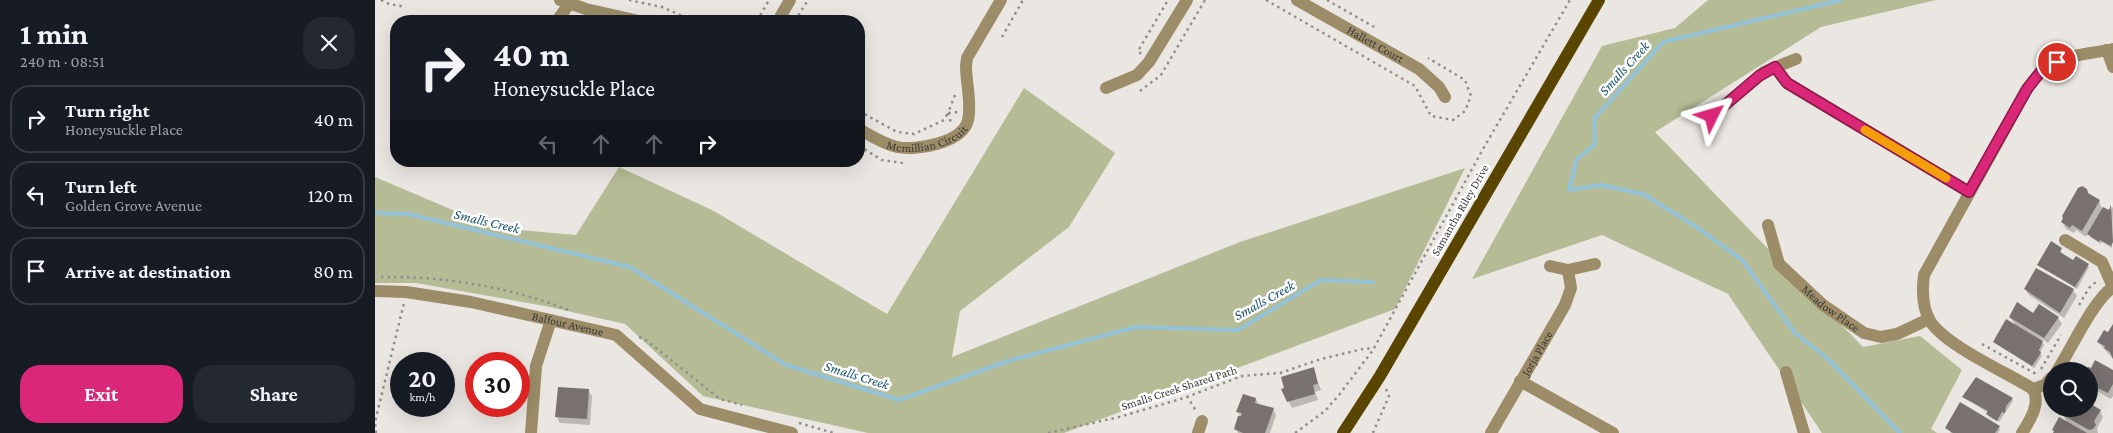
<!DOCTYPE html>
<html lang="en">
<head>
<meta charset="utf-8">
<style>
  :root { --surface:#171b24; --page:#242831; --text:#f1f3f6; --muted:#9ea1a6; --line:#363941; --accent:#db2777 }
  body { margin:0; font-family:"Crimson Pro",serif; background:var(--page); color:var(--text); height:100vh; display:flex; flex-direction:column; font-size:19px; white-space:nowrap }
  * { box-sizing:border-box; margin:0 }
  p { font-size:16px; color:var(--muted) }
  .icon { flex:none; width:28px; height:28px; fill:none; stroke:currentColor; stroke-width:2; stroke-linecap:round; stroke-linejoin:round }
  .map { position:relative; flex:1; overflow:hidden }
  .sheet { display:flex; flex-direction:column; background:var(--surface); width:375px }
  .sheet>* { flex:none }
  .top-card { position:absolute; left:15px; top:15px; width:475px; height:152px; border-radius:20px; box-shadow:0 5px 20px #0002; background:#171b24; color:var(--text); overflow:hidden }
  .controls { position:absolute; left:1668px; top:362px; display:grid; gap:10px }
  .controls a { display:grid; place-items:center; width:55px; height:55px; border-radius:50%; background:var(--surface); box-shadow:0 5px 20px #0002; font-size:25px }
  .speed { position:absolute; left:15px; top:352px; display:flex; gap:10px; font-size:25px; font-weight:700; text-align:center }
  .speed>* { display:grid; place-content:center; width:65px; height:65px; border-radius:50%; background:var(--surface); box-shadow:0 5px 20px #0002; line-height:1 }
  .speed small { font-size:12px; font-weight:400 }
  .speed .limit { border:8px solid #d22; background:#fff; color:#111 }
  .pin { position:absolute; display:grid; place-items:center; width:42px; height:42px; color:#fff; margin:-21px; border:2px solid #fff; border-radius:50%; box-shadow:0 1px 5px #0007 }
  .me { position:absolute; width:55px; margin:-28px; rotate:50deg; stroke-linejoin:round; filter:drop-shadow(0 0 4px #0008) }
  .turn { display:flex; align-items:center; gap:18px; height:105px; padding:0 20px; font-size:22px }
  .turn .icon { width:65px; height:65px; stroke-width:2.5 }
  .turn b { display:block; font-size:35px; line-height:42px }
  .lanes { display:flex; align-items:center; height:48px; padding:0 20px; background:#0003; justify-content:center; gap:25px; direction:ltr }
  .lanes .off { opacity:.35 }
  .round { display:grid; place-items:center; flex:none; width:52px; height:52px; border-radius:20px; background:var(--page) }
  .overview { display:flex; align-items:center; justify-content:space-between; height:85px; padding:0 20px }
  h1 { font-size:30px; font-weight:700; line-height:38px }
  .button { display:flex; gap:10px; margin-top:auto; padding:10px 20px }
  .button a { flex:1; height:58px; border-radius:20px; background:var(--accent); color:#fff; font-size:20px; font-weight:700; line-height:58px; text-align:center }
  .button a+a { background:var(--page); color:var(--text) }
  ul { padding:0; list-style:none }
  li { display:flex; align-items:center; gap:15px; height:68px; margin:0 10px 8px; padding:0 10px; border:2px solid var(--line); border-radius:20px }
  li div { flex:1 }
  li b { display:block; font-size:19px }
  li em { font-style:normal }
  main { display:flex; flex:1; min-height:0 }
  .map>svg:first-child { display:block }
</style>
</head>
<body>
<main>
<section class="sheet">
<div class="overview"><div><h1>1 min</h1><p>240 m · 08:51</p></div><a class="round"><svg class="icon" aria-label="close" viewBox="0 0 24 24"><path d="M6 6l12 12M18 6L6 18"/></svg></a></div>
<ul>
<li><svg class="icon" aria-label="right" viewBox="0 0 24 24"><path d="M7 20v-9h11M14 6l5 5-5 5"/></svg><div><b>Turn right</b><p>Honeysuckle Place</p></div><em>40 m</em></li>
<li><svg class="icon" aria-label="left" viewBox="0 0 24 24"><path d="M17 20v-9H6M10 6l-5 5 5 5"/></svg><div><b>Turn left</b><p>Golden Grove Avenue</p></div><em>120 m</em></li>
<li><svg class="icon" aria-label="arrive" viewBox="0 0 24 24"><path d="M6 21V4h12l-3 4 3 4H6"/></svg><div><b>Arrive at destination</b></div><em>80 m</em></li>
</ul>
<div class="button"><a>Exit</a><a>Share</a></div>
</section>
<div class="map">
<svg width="1738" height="433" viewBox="0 0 1738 433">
  <rect width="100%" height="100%" fill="#eae6e1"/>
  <path fill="#b5bc95" d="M1333,0h228l-115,27 -166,105 208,215 57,-11 42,34 -31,59 6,4h-115l-94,-139 -126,-59 -130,44 130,-233 73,-18z
    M649,88l91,65 -46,74 -109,84 -8,46 288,-115 225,-74 -70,141 -331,124h-196l-165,-37 -78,-72 -80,-18 -129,-23h-41v-106l120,51 81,7 43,-68 95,44 173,103z"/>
  <path fill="#0003" d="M1714,195l10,6 3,7 7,4 4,-5 -1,41 -10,-6 -1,2 -11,-7 -2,-4 -2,4 -10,-7 -2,3 -8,-4 -4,-7z
    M1686,249v6l13,7 14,3 1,2 -12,22 -38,-24z
    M1650,289l48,1 4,6 -13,22 -35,-23z
    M1635,317l48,1 4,6 -14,19 -8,-5 4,7 -4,8 2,3 -8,12 -40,-26 22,-16z
    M1738,328v31l-15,-17z
    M1714,368l24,3v25l-2,3 -22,-12v-16h-2z
    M938,369l8,21 -6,2 3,8 -26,8 -10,-19z
    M213,390l4,6 -2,29 -30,-2 -3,-6z
    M1589,397l48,2 1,2 -14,21 -10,-5 -1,-4z
    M881,399l3,6 14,4 3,6 -6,18h-32l-2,-4 5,-11 -3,-6z
    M1714,402l2,4 9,5 3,6 -6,11 1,5h-44l14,-9 -5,-10 3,-5h23z
    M1624,427l1,3 -2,3h-47l-4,-5z"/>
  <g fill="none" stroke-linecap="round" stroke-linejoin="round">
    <path stroke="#93c2d9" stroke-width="4" d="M1466,0l-178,42 -69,77 1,25 -18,15 -8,31 32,-5 42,9 55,34 44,32 53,73 33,26 72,74
      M0,213l33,1 222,53 156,98 113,35 109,-39 128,-34 102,3 83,-50 52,2"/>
  </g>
  <path fill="#787170" d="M1707,186l5,3 1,4 12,7 -18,31 -10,-6 -2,3 -9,-6 2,-4 -1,-2 16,-28z
    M1736,205l2,37 -2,4 -11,-6 -1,2 -12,-8 16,-27 6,3z
    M1676,241l11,7 -2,4 13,8 3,-4 13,8 -14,23 -38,-22z
    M1661,268l38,21 -14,24 -36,-24z
    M1642,302l16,11 6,-9 20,13 -15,21 -35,-21z
    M1631,319l37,22 -4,9 2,3 -9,13 -39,-24z
    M1738,324v35l-3,-7 -6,-4 1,-2 -8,-4 7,-12 4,2z
    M1720,360l18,10v14l-5,9 -19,-9v-13h-4l3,-4 3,1z
    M939,367l4,17 -5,1 2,9 -28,8 -6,-13 3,-1 -3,-11z
    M1601,377l37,21 -7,8 -1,7 -3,-1 -5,9 -11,-7 2,-3 -26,-14z
    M183,387l31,2 -2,30 -32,-2z
    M868,394l13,4 -1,5 19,5 -9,25h-22l-9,-4 4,-13h3l1,-3 -6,-1z
    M1585,402l40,24 -5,7h-42l-8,-5z
    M1714,403l12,7 -7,11 2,4 -3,4 -4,1 -28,-16 3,-5h25z
    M1684,417l28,16h-34l1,-2 -2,-1z"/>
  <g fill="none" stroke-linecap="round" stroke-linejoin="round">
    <path stroke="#928f8b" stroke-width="2.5" stroke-dasharray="2.5 4" stroke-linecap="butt" d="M6,0l8,4 17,3
      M254,0l33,7 32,14
      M891,0l149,86 16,30 22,4 12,-9 6,-15 -6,-16 -37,-22
      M952,0l49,28
      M382,21l12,-21
      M420,21l13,-21
      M627,37l21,-37
      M766,54l-3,-3 30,-51
      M765,91l21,-16 44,-75
      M580,95l-7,18 10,-1
      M484,111l38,21 17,2 30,-14 4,-7
      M573,113l3,10
      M484,146l23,14 21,3
      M6,277c64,-1 130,10 190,34
      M1704,305l10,-17 8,-7
      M264,337l7,3 74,59 22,6
      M1607,344l54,30
      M1666,369l20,-34
      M812,396l9,15
      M424,423l35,10
      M1,433l-1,-11 29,-119
      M673,433l71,-16 65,-19 58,-22 38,-3 41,-14 46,-11 5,2
      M920,433l30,-22 14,-16 34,-45 110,-201 87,-149
      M998,433l16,-37 -3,-7"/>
    <g stroke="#9c8d68" stroke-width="12">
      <path d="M185,0l26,9 53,12"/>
      <path id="s1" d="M922,0l122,69 20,18 6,10"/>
      <path d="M182,21l12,-17"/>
      <path d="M403,21l12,-21"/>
      <path d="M1732,50l6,17"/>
      <path d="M1400,67l12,16 182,109"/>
      <path d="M731,88l31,-13 12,-13 38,-62"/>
      <path d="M1337,116l52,-44 32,-13"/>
      <path id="s2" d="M484,129c12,7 24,15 38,18 19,4 66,-4 71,-27 4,-16 -2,-37 -2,-54l1,-8 34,-58"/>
      <path id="s3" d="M1393,225l11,39 44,41 41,28 17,4 16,-3 32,-15"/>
      <path d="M1690,240l37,22 11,25"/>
      <path d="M1175,266l18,4 27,-6"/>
      <path id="s4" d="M0,291l31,1 65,10 145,33 84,74 92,24"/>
      <path d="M1682,371c15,-23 35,-69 56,-84"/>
      <path d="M1411,372l18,61"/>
      <path d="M1676,378l-6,7 -12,4c-27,-17 -87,-43 -103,-68 -8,-14 -8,-31 -6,-46l103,-186c5,-6 9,-13 15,-18 19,-17 48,-17 71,-22"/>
      <path d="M1145,381l93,52"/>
      <path d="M156,433l5,-67 15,-46"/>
      <path d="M823,433l4,-12"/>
      <path id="s5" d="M1116,433l74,-128 6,-17 -3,-18"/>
      <path d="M1647,433c8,-13 19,-29 11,-44"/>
    </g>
    <path stroke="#594400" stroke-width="12" d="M968,433l37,-57 219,-376"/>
  </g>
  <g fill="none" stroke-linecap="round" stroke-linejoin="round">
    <defs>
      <path id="route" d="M1337,116l47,-40 16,-9 12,16 182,109 58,-103 15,-19 15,-8"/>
    </defs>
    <use href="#route" stroke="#8e194d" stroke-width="12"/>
    <use href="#route" stroke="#db2777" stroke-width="9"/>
    <path stroke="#f59e0b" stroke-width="9" d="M1490,130l81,48"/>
  </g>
  <g text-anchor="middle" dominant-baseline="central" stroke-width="5" stroke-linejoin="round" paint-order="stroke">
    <g font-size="12" fill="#3a3836" stroke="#fff">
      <text stroke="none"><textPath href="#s1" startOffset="90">Hallett Court</textPath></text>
      <text stroke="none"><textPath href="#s2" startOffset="74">Mcmillian Circuit</textPath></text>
      <text transform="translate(1085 210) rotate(-60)">Samantha Riley Drive</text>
      <text stroke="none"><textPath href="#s3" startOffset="109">Meadow Place</textPath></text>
      <text stroke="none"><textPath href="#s4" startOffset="196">Balfour Avenue</textPath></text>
      <text stroke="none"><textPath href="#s5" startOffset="92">Jorja Place</textPath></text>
      <text transform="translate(804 388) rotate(-18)">Smalls Creek Shared Path</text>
    </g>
    <g font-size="14" font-style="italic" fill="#18546c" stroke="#fff">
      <text transform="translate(1249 68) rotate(-48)">Smalls Creek</text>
      <text transform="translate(112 221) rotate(13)">Smalls Creek</text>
      <text transform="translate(889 300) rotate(-29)">Smalls Creek</text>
      <text transform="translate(482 375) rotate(17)">Smalls Creek</text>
    </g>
  </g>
</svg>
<div class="controls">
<a><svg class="icon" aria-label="search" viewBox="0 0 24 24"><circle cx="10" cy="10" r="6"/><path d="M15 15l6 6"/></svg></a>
</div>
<div class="speed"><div>20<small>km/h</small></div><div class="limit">30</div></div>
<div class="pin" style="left:1682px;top:62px;background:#d93025"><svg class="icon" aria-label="arrive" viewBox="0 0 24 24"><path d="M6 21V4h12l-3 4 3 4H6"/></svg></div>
<svg class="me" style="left:1337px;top:116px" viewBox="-20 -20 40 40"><path d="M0-17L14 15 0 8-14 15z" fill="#db2777" stroke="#fff" stroke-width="4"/></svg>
<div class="top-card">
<div class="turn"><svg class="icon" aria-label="right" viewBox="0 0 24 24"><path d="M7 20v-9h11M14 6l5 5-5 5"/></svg><div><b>40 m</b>Honeysuckle Place</div></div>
<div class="lanes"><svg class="icon off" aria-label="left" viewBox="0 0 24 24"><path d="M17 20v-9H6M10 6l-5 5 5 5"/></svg><svg class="icon off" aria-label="ahead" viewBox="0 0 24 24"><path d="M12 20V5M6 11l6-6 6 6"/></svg><svg class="icon off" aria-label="ahead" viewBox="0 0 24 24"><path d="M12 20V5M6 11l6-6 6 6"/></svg><svg class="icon" aria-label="right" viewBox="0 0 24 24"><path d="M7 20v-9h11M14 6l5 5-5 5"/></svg></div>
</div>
</div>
</main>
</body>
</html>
